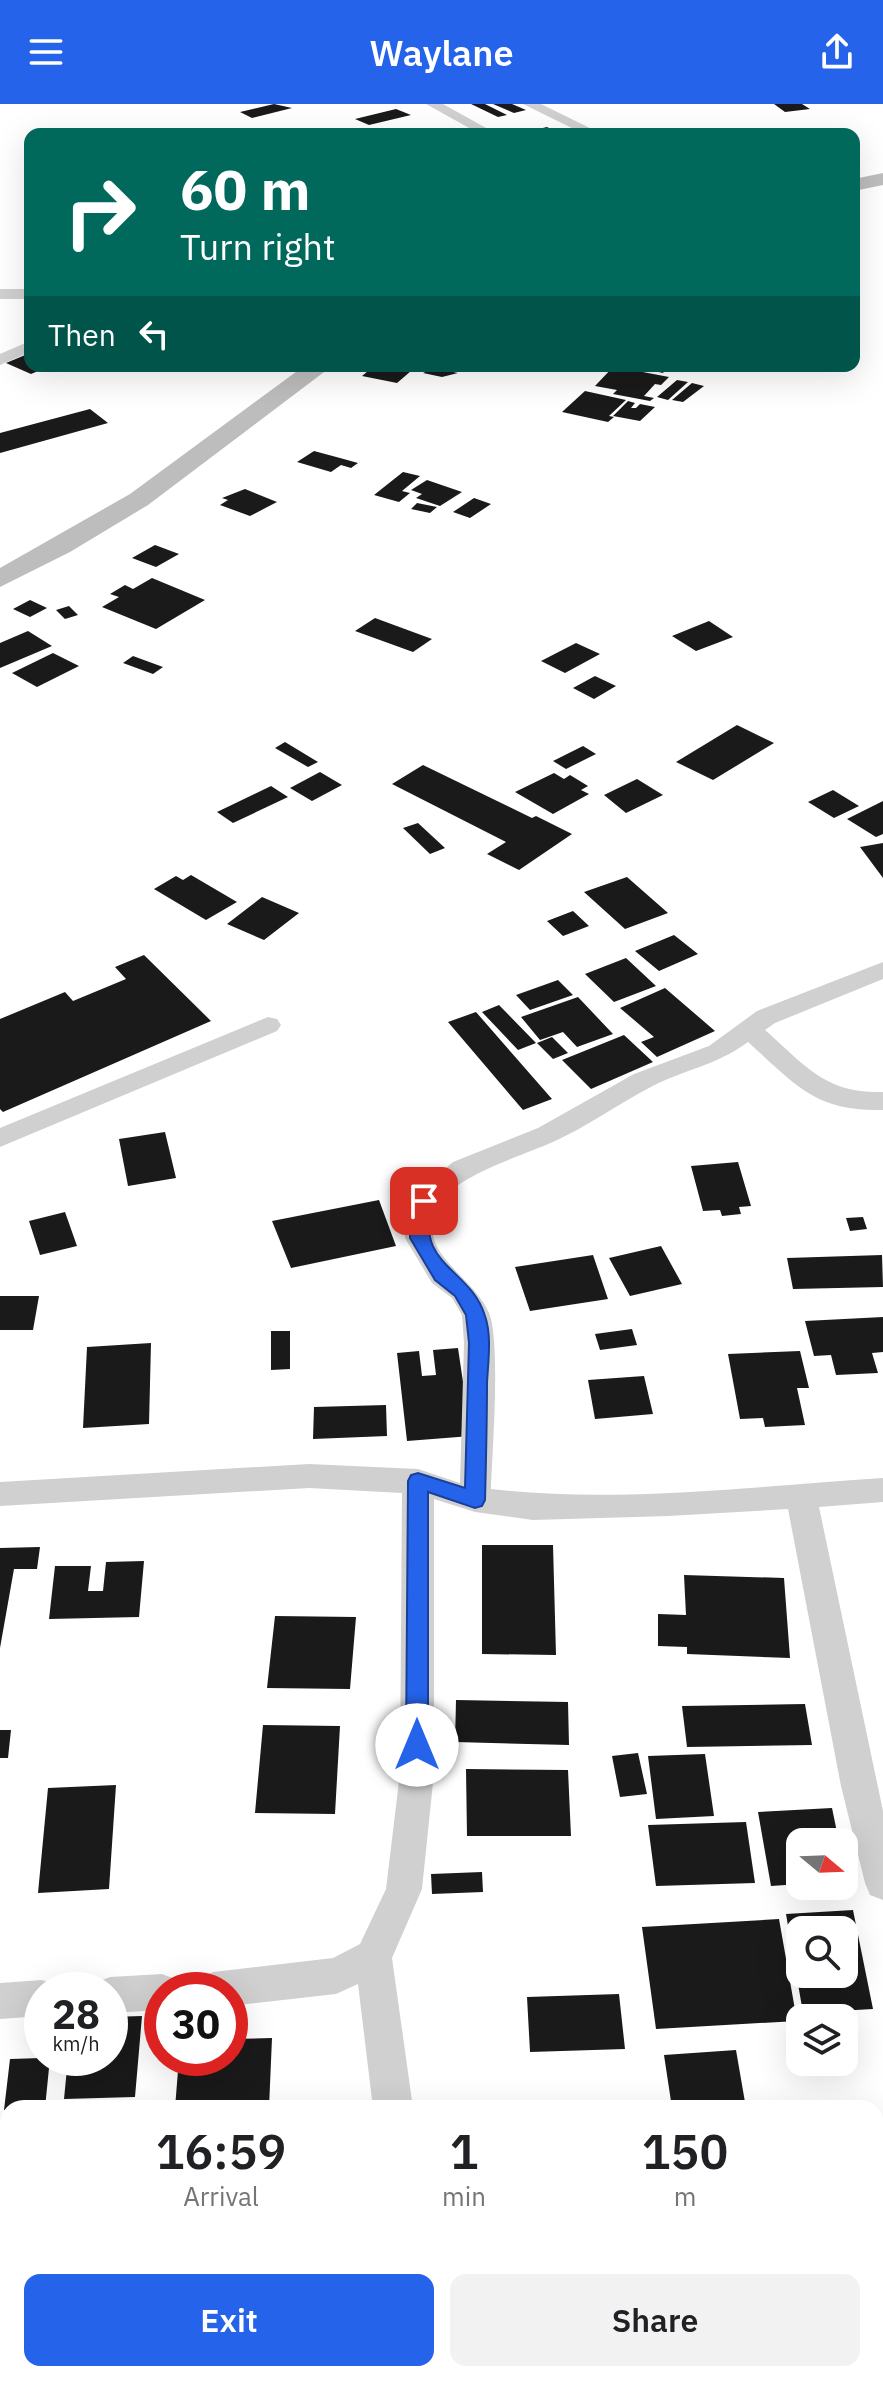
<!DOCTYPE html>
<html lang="en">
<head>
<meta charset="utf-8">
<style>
  :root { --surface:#fff; --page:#f2f2f2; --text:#202124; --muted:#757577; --accent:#2563eb }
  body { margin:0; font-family:"IBM Plex Sans",sans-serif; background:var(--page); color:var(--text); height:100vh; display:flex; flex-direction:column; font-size:30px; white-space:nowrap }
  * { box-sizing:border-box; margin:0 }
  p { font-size:26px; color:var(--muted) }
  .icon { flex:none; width:44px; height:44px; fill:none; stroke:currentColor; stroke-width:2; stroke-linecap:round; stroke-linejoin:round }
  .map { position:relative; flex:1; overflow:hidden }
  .drawer { position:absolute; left:0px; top:1996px; width:884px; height:282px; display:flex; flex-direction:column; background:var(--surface); border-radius:24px 24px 0 0; box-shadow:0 8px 32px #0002 }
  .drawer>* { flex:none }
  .banner { position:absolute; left:24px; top:24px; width:836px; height:244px; border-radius:16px; box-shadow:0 8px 32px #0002; background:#00695c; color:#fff; overflow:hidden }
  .needle { width:52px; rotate:109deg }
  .buttons { position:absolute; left:786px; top:1724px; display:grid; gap:16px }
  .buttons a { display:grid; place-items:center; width:72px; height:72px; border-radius:16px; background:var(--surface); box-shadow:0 8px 32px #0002; font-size:40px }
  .speed { position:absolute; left:24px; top:1868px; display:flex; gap:16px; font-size:40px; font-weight:700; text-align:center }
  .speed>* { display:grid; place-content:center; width:104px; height:104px; border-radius:50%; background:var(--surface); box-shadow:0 8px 32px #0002; line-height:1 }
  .speed small { font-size:20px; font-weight:400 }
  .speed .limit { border:12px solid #d22; background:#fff; color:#111 }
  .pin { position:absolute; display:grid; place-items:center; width:68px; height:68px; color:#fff; margin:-34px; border-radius:16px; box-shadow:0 4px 12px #0006 }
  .me { position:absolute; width:88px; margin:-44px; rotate:0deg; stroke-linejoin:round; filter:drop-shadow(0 0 6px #0008) }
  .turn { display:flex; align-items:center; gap:28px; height:168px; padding:0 24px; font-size:36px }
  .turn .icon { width:104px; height:104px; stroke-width:2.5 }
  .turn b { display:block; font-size:56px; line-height:68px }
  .then { display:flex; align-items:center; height:76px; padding:0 24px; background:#0003; gap:16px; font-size:30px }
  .eta { display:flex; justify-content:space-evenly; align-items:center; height:136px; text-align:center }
  .eta b { font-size:48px; font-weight:600; line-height:56px }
  .cta { display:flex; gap:16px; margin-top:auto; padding:16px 24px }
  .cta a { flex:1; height:92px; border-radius:16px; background:var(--accent); color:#fff; font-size:32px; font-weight:600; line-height:92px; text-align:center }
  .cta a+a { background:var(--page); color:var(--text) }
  header { display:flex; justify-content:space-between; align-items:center; height:104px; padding:0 24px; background:var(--accent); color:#fff; font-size:36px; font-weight:600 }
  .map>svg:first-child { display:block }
</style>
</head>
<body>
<header><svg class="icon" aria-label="menu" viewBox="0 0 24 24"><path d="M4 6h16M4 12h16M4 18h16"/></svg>Waylane<svg class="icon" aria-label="share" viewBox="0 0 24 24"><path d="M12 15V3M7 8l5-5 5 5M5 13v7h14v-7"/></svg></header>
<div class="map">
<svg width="883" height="2277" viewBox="0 0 883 2277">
  <rect width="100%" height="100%" fill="#fff"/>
  <path fill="#1a1a1a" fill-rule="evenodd" d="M274,0l18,4 -40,10 -12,-6z
    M471,0h14l22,11 -9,2z
    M493,0h19l14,6 -12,3z
    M774,0h28l8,5 -25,3z
    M396,5l15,6 -42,10 -14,-6z
    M547,23l13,7h-38v-1z
    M30,249v13h20l-19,8 -25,-11z
    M374,262h10l27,5 -14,12 -35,-7z
    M614,262h15l-2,3 42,8 -8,8 -6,-1 -11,12 10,2 -4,3 -37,-7 4,-4 -22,-4z
    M632,262h36l-5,7z
    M434,264l24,5 -16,4 -19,-4z
    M677,276l11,2 -20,18 -11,-3z
    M692,279l12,3 -21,16 -11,-2z
    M585,287l41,9 -17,16 5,1 -6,5 -46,-10z
    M628,297l7,2 -4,5h5l4,-4 15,3 -15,14 -27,-5z
    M90,305l18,14 -108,30v-20z
    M314,347l26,7 18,5 -7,5 -10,-3 -10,7 -34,-10z
    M403,368l17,4 -18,15 8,2 -11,9 -25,-7z
    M427,376l35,12 -22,14 -24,-8 6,-4 -11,-4z
    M245,385l32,13 -27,14 -30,-11 8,-5 -6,-2z
    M474,394l17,6 -21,14 -17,-6z
    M417,399l20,4 -7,6 -19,-4z
    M155,441l24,9 -23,13 -24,-9z
    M152,474l53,22 -49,29 -54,-22 17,-10 -9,-3 15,-9 8,4z
    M30,496l17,8 -17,9 -17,-8z
    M69,502l9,9 -13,4 -9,-9z
    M375,514l57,21 -19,13 -58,-21z
    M709,517l24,16 -37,14 -24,-15z
    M28,527l24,15 -52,22v-25z
    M576,539l24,11 -35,19 -24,-12z
    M53,549l26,13 -42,21 -25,-14z
    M133,552l30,11 -10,7 -30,-11z
    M595,572l21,10 -22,13 -21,-11z
    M737,621l37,18 -61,37 -37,-18z
    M285,638l33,20 -10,5 -33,-19z
    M583,642l13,8 -30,15 -13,-8z
    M423,661l109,53 4,-2 36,18 -53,36 -32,-16 19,-12 -114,-58z
    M320,668l22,13 -30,16 -22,-13z
    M554,669l10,6 6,-4 18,11 -7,4 8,4 -36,20 -38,-22z
    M637,675l26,16 -37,18 -22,-18z
    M271,682l17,11 -55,26 -16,-11z
    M833,686l26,16 -25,12 -26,-16z
    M883,697v33l-7,3 -29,-18z
    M418,719l27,25 -15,6 -27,-26z
    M883,739v35l-23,-31z
    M191,771l46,27 -31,18 -52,-31 22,-13 7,4z
    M627,773l41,36 -43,16 -41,-37z
    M262,793l37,16 -35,27 -37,-16z
    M573,807l16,15 -26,10 -16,-15z
    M674,831l24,19 -39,17 -24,-20z
    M144,851l67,66 -208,91 -3,-3v-90l65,-27 8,9 53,-22 -11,-12z
    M626,854l30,28 -42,16 -29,-28z
    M558,876l15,15 -43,15 -14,-15z
    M665,884l50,43 -58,26 -16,-15 13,-5 -34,-29z
    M578,893l35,37 -36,13 -14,-15 -23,8 -19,-23z
    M499,901l37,38 -18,7 -36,-38z
    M476,908l76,87 -29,11 -75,-88z
    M624,931l29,27 -62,27 -29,-29z
    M552,933l16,16 -15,6 -16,-16z
    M165,1028l11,46 -48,8 -9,-47z
    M738,1058l13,44 -12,1 2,7 -19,2 -2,-6 -17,1 -12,-45z
    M379,1096l17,46 -105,22 -19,-47z
    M65,1108l12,34 -37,9 -11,-34z
    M863,1113l4,12 -17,2 -4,-13z
    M661,1142l21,38 -52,12 -21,-38z
    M593,1151l15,44 -78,12 -15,-44z
    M882,1151l1,32 -90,2 -6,-31z
    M0,1192h39l-6,34h-33z
    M883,1213v35l-11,1 6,20 -42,2 -5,-20 -17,1 -9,-35z
    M632,1225l5,16 -37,5 -5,-16z
    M271,1227h19v38l-19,1z
    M151,1239l-2,81 -66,4 4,-81z
    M458,1244l13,88 -64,5 -10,-88 22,-2 3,25 14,-1 -3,-25z
    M800,1247l9,37h-12l8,37 -40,2 -2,-9 -23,1 -12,-65z
    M644,1272l9,38 -58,5 -7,-39z
    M386,1301l1,31 -74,3 1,-32z
    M482,1441h71l3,110 -74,-1z
    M40,1443l-3,22h-23l-14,79v-100z
    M144,1457l-5,56 -90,2 6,-53h36l-3,25h15l3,-29z
    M684,1471l100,3 6,80 -103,-4v-7l-29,-1v-32l28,1z
    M275,1512l81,1 -6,72 -83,-1z
    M456,1596l112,2 1,43 -114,-3z
    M805,1600l7,41 -125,2 -5,-41z
    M263,1621l77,1 -5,88 -80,-1z
    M0,1626h11l-3,28h-8z
    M638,1649l9,41 -27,3 -8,-41z
    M705,1650l9,62 -58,3 -8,-63z
    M466,1665l102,1 3,66h-104z
    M116,1681l-7,104 -71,4 10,-105z
    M832,1704l7,34h-39v42l-29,2 -13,-74z
    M746,1718l9,61 -99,3 -8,-61z
    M482,1768l1,20 -51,2 -1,-20z
    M853,1806l20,99 -70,4 -17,-99zM800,1826h44v44h-44z
    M779,1815l18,102 -141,8 -14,-102z
    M619,1890l6,55 -95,3 -3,-55z
    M142,1912l-7,81 -71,2 4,-41h42v-41z
    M272,1934l-3,70h-94l4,-50h51v-19z
    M736,1946l10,58h-74l-8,-53z
    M42,1954h8l-5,50 -41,2 6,-51z
    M883,2095v66h-7v-65z
    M883,2171v73l-7,1v-73z
    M876,2258h7v19h-130l-1,-7h124z"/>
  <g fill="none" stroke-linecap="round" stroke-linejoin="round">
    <path fill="#d0d0d0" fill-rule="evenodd" d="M426,0h17l54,30h-17z
      M523,0h18l61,30h-18z
      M0,185h30v10h-30z
      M30,237v11l-30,13v-11z
      M883,858v17l-108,44 -10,7c40,35 60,64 118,62v18c-68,2 -88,-26 -135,-68 -30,23 -66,28 -99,46 -32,17 -63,39 -96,54 -34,15 -94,32 -116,63 -5,7 -5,22 -4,30 5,28 44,49 56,78 12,28 3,140 2,176 125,15 266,-3 392,-11v24l-64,5 64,304v89l-13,-5 -5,-12 -24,-97 -53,-277 -119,7 -136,4 -58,-8 -41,-13v274l-12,116 -30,69 21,150h-40l-15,-124 -22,10 -106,12v-16h-36l6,-13 13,-5 120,-14 27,-14 26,-55 14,-116 2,-280 -93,-5 -309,18v-24l309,-18 109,5 42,14 4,-140 -2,-28 -10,-17 -20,-15 -27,-45v-22l9,-22 39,-32 85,-34 96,-54 75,-28 48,-35z
      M268,913l9,2 4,6 -4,6 -277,116v-19z
      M162,1870l13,5 5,11h-18v20l-52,3v-23h-17l4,-8 13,-5z
      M42,1876l13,5 2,5h-15v26l-42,3v-36z
      M379,2270h42v7h-42z"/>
    <path fill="#bdbdbd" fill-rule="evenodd" d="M883,69v12l-29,6v-12z
      M304,262h28l-184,139 -78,47 -70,35v-19l130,-74z"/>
  </g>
  <path fill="#2563eb" stroke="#184099" stroke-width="2" d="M424,1091l9,6c-20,65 37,66 52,115 7,20 3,46 2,67 0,39 -1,78 -2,117l-3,6 -7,2 -47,-16v253l-3,7 -8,3 -8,-3 -3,-7 2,-264 3,-6 7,-2 47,15 4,-145 -3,-28 -11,-19 -20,-16 -25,-42v-22l5,-15z"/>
</svg>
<div class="buttons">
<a><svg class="needle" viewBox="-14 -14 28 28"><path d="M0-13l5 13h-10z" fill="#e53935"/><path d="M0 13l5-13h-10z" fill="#757577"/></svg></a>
<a><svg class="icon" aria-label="search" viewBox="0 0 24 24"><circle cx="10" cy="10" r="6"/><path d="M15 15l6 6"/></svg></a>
<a><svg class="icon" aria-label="layers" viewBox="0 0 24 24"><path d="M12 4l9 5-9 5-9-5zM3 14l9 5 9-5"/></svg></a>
</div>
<div class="speed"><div>28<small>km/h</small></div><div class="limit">30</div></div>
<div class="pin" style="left:424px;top:1097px;background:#d93025"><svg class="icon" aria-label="arrive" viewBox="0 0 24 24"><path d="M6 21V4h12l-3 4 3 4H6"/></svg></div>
<svg class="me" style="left:417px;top:1641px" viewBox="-20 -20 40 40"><circle r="19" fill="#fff"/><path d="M0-13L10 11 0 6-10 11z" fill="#2563eb"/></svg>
<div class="banner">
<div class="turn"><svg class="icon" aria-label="right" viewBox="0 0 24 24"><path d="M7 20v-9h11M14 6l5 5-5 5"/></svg><div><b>60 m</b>Turn right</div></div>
<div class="then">Then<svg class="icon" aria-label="left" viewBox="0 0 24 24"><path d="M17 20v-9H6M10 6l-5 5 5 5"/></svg></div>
</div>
<section class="drawer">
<div class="eta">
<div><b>16:59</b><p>Arrival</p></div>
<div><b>1</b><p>min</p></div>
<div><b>150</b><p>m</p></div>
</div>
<div class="cta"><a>Exit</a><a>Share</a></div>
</section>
</div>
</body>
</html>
